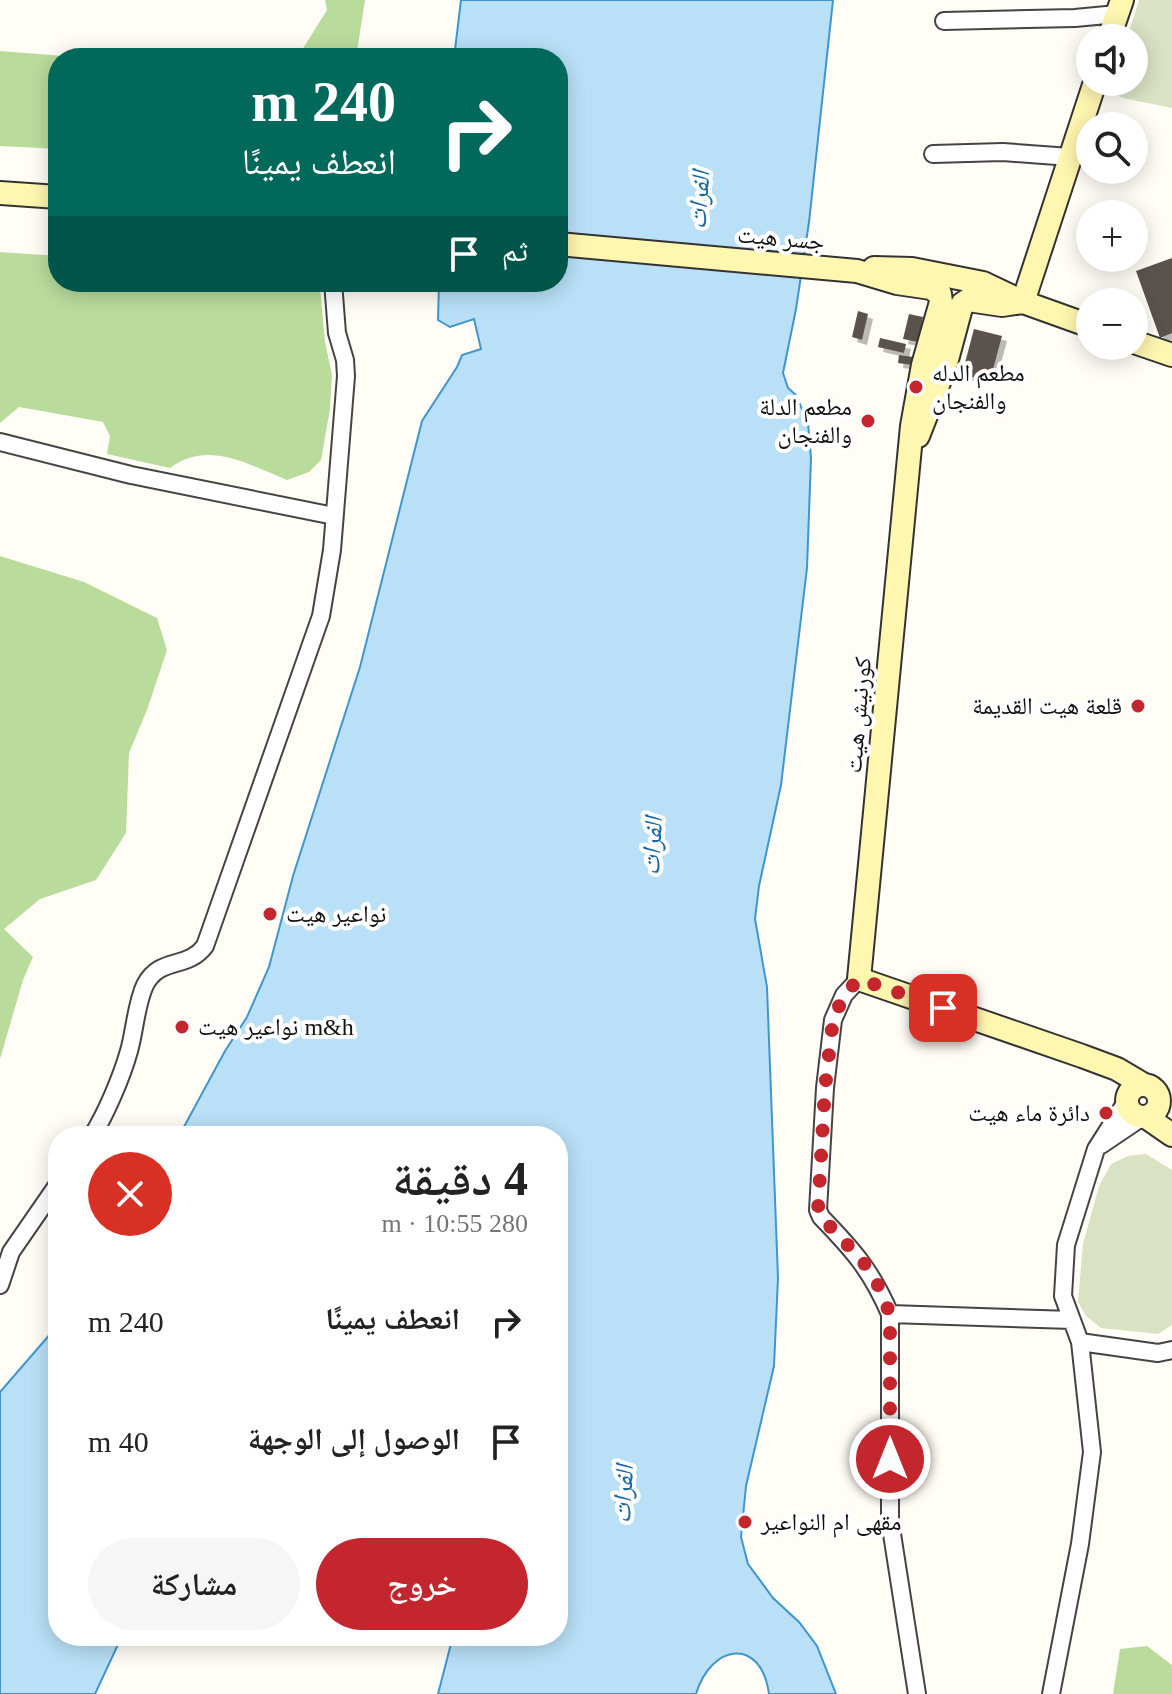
<!DOCTYPE html>
<html lang="ar">
<head>
<meta charset="utf-8">
<style>
  :root { --surface:#fff; --page:#f6f6f6; --text:#222; --muted:#767676; --accent:#c4262e }
  body { margin:0; font-family:"Times New Roman","Noto Naskh Arabic",serif; background:var(--page); color:var(--text); direction:rtl; height:100vh; display:flex; flex-direction:column; font-size:30px; white-space:nowrap }
  * { box-sizing:border-box; margin:0 }
  p { font-size:26px; color:var(--muted) }
  .icon { flex:none; width:44px; height:44px; fill:none; stroke:currentColor; stroke-width:2; stroke-linecap:round; stroke-linejoin:round }
  .map { position:relative; flex:1; overflow:hidden; direction:ltr }
  .drawer { position:absolute; left:48px; top:1126px; width:520px; height:520px; display:flex; flex-direction:column; background:var(--surface); border-radius:32px; box-shadow:0 4px 20px #0003; direction:rtl }
  .drawer>* { flex:none }
  .banner { position:absolute; left:48px; top:48px; width:520px; height:244px; border-radius:32px; box-shadow:0 4px 20px #0003; direction:rtl; background:#00695c; color:#fff; overflow:hidden }
  .fabs { position:absolute; left:1076px; top:24px; display:grid; gap:16px }
  .fabs a { display:grid; place-items:center; width:72px; height:72px; border-radius:50%; background:var(--surface); box-shadow:0 4px 20px #0003; font-size:40px }
  .pin { position:absolute; display:grid; place-items:center; width:68px; height:68px; color:#fff; margin:-34px; border-radius:16px; box-shadow:0 4px 12px #0006 }
  .me { position:absolute; width:88px; margin:-44px; rotate:0deg; stroke-linejoin:round; filter:drop-shadow(0 0 6px #0008) }
  .turn { display:flex; align-items:center; gap:28px; height:168px; padding:0 40px; font-size:36px }
  .turn .icon { width:104px; height:104px; stroke-width:2.5 }
  .turn b { display:block; font-size:56px; line-height:68px }
  .then { display:flex; align-items:center; height:76px; padding:0 40px; background:#0003; gap:16px; font-size:30px }
  .round { display:grid; place-items:center; flex:none; width:84px; height:84px; border-radius:42px; background:var(--page) }
  .headline { display:flex; align-items:center; justify-content:space-between; height:136px; padding:0 40px }
  h1 { font-size:48px; font-weight:600; line-height:60px }
  .cta { display:flex; gap:16px; margin-top:auto; padding:16px 40px }
  .cta a { flex:1; height:92px; border-radius:48px; background:var(--accent); color:#fff; font-size:32px; font-weight:600; line-height:92px; text-align:center }
  .cta a+a { background:var(--page); color:var(--text) }
  ul { padding:0; list-style:none }
  li { display:flex; align-items:center; gap:24px; height:120px; padding:0 40px }
  li div { flex:1 }
  li b { display:block; font-size:30px }
  li em { font-style:normal }
  .map>svg:first-child { display:block }
</style>
</head>
<body>
<div class="map">
<svg width="1172" height="1694" viewBox="0 0 1172 1694">
  <defs>
    <filter id="shadow"><feDropShadow dx="5" dy="5" stdDeviation="0" flood-color="#0004"/></filter>
  </defs>
  <rect width="100%" height="100%" fill="#fffdf5"/>
  <path fill="#b9dc9c" d="M325,0h40l-9,58h-59l30,-48z
    M0,51l90,7h-32v91l-58,-3z
    M0,252l58,4v26h256l6,5 5,55 7,33 -2,34 -9,51 -12,12 -22,8c-38,-15 -79,-41 -117,-12l-63,-14 3,-18 -7,-14 -84,-15 -19,16z
    M0,556l84,26 73,36 10,32 -20,60 -18,43 -3,80 -30,47 -56,19 -36,30 29,28 -10,23 -23,79z
    M1147,1646l25,19v29h-59l7,-45z"/>
  <path fill="#d9e3c4" d="M1139,0h33v108l-49,-10 -13,-6 3,-10h21v-44h-7z
    M1146,1154l26,16v155l-14,9 -57,-6 -15,-12 -8,-14 5,-58 16,-58 12,-22 17,-8z"/>
  <path fill="#b9e0f7" stroke="#3f96cf" stroke-width="2" d="M461,0h372l-24,222 -13,87 -13,64 5,15 8,7 12,28 3,35 -4,110 -26,217 -22,101 -4,33 12,68 11,291 -4,88 -28,120 -5,51 7,27 25,34 26,24 18,24 19,48h-67c-8,-58 -58,-50 -73,0h-258l15,-58h105v-500h-379l46,-85 22,-34 22,-50 24,-91 67,-209 62,-246 35,-54 5,-12 19,-6 -7,-30 -24,8 -12,-7 1,-38h119v-224h-104z
    M58,1325v311h64l-27,58h-95v-302z"/>
  <path fill="#5a524d" filter="url(#shadow)" d="M1172,258v75l-12,5 -24,-67z
    M858,311l10,3 -6,26 -10,-3z
    M909,314l14,3 -5,25 -15,-3z
    M974,329l28,7 -11,41 -8,3 -21,-6z
    M880,338l26,6 -2,9 -26,-6z
    M899,355l21,3 -1,8 -21,-3z"/>
  <g fill="none" stroke-linecap="round" stroke-linejoin="round">
    <defs>
      <path id="street" d="M944,21l131,-3 42,-4
        M933,154l70,-2 67,5
        M0,442l131,33 203,41
        M859,979l-15,16 -11,25 -8,68 -7,122 3,7c32,33 50,53 69,97l182,6
        M92,1136c14,-22 30,-60 37,-85 6,-21 7,-47 16,-66 15,-29 42,-15 60,-39l116,-330 11,-66 14,-174 -1,-16 -8,-27 -4,-51
        M1101,1145l40,-27
        M0,1285l11,-33 47,-68
        M890,1314v207l27,173
        M1080,1342l78,11 14,-3
        M1051,1694l29,-150 12,-92 -12,-110 -17,-46 3,-51 30,-96 30,-47"/>
      <path id="secondary" d="M1109,38l13,-38
        M0,193l58,4
        M558,244l299,27 40,12 34,5 9,6 1,8 -18,63 -11,61 -53,553 223,77 35,13 27,16
        M874,268l38,1 71,14 40,19 67,24
        M1023,302l72,-220
        M1134,342l38,13
        M918,436l27,-69 17,-63 6,-4 34,5 21,-3
        M1127 1101a16 16 0 1 1 32 0a16 16 0 1 1-32 0Z
        M1146,1117l26,18"/>
    </defs>
    <use href="#street" stroke="#444" stroke-width="20"/>
    <use href="#secondary" stroke="#333" stroke-width="26"/>
    <use href="#street" stroke="#fff" stroke-width="16"/>
    <use href="#secondary" stroke="#fff6b0" stroke-width="22"/>
  </g>
  <g fill="none" stroke-linecap="round" stroke-linejoin="round">
    <path stroke="#c4262e" stroke-width="14" stroke-dasharray="0 25.2" d="M890,1459v-145l-13,-31 -15,-23 -41,-43 -3,-7 7,-122 8,-68 11,-25 15,-16 84,29"/>
  </g>
  <g fill="#c4262e" stroke="#fff" stroke-width="3">
    <circle cx="916" cy="387" r="8"/>
    <circle cx="868" cy="421" r="8"/>
    <circle cx="1138" cy="706" r="8"/>
    <circle cx="270" cy="914" r="8"/>
    <circle cx="182" cy="1027" r="8"/>
    <circle cx="1106" cy="1113" r="8"/>
    <circle cx="745" cy="1522" r="8"/>
  </g>
  <g text-anchor="middle" dominant-baseline="central" stroke-width="8" stroke-linejoin="round" paint-order="stroke">
    <g font-size="24" fill="#111" stroke="#fff">
      <text transform="translate(781 238) rotate(5)">جسر هيت</text>
      <text transform="translate(858 715) rotate(-85)">كورنيش هيت</text>
    </g>
    <g font-size="24" fill="#111" stroke="#fff" text-anchor="start">
      <text x="932" y="373">مطعم الدله<tspan x="932" dy="28">والفنجان</tspan></text>
      <text x="852" y="407" text-anchor="end">مطعم الدلة<tspan x="852" dy="28">والفنجان</tspan></text>
      <text x="1122" y="706" text-anchor="end">قلعة هيت القديمة</text>
      <text x="286" y="914">نواعير هيت</text>
      <text x="198" y="1027">نواعير هيت m&amp;h</text>
      <text x="1090" y="1113" text-anchor="end">دائرة ماء هيت</text>
      <text x="761" y="1522">مقهى ام النواعير</text>
    </g>
    <g font-size="26" font-style="italic" fill="#1768a6" stroke="#fff">
      <text transform="translate(699 200) rotate(-86)">الفرات</text>
      <text transform="translate(652 846) rotate(-87)">الفرات</text>
      <text transform="translate(623 1494) rotate(-87)">الفرات</text>
    </g>
  </g>
</svg>
<div class="fabs">
<a><svg class="icon" aria-label="sound" viewBox="0 0 24 24"><path d="M4 9h4l5-4v14l-5-4H4zM17 9q2 3 0 6"/></svg></a>
<a><svg class="icon" aria-label="search" viewBox="0 0 24 24"><circle cx="10" cy="10" r="6"/><path d="M15 15l6 6"/></svg></a>
<a>+</a>
<a>−</a>
</div>
<div class="pin" style="left:943px;top:1008px;background:#d93025"><svg class="icon" aria-label="arrive" viewBox="0 0 24 24"><path d="M6 21V4h12l-3 4 3 4H6"/></svg></div>
<svg class="me" style="left:890px;top:1459px" viewBox="-20 -20 40 40"><circle r="17" fill="#c4262e" stroke="#fff" stroke-width="3"/><path d="M0-11L8 9 0 5-8 9z" fill="#fff"/></svg>
<div class="banner">
<div class="turn"><svg class="icon" aria-label="right" viewBox="0 0 24 24"><path d="M7 20v-9h11M14 6l5 5-5 5"/></svg><div><b>240 m</b>انعطف يمينًا</div></div>
<div class="then">ثم<svg class="icon" aria-label="arrive" viewBox="0 0 24 24"><path d="M6 21V4h12l-3 4 3 4H6"/></svg></div>
</div>
<section class="drawer">
<div class="headline"><div><h1>4 دقيقة</h1><p>280 m · 10:55</p></div><a class="round" style="background:#d93025;color:#fff"><svg class="icon" aria-label="close" viewBox="0 0 24 24"><path d="M6 6l12 12M18 6L6 18"/></svg></a></div>
<ul>
<li><svg class="icon" aria-label="right" viewBox="0 0 24 24"><path d="M7 20v-9h11M14 6l5 5-5 5"/></svg><div><b>انعطف يمينًا</b></div><em>240 m</em></li>
<li><svg class="icon" aria-label="arrive" viewBox="0 0 24 24"><path d="M6 21V4h12l-3 4 3 4H6"/></svg><div><b>الوصول إلى الوجهة</b></div><em>40 m</em></li>
</ul>
<div class="cta"><a>خروج</a><a>مشاركة</a></div>
</section>
</div>
</body>
</html>
